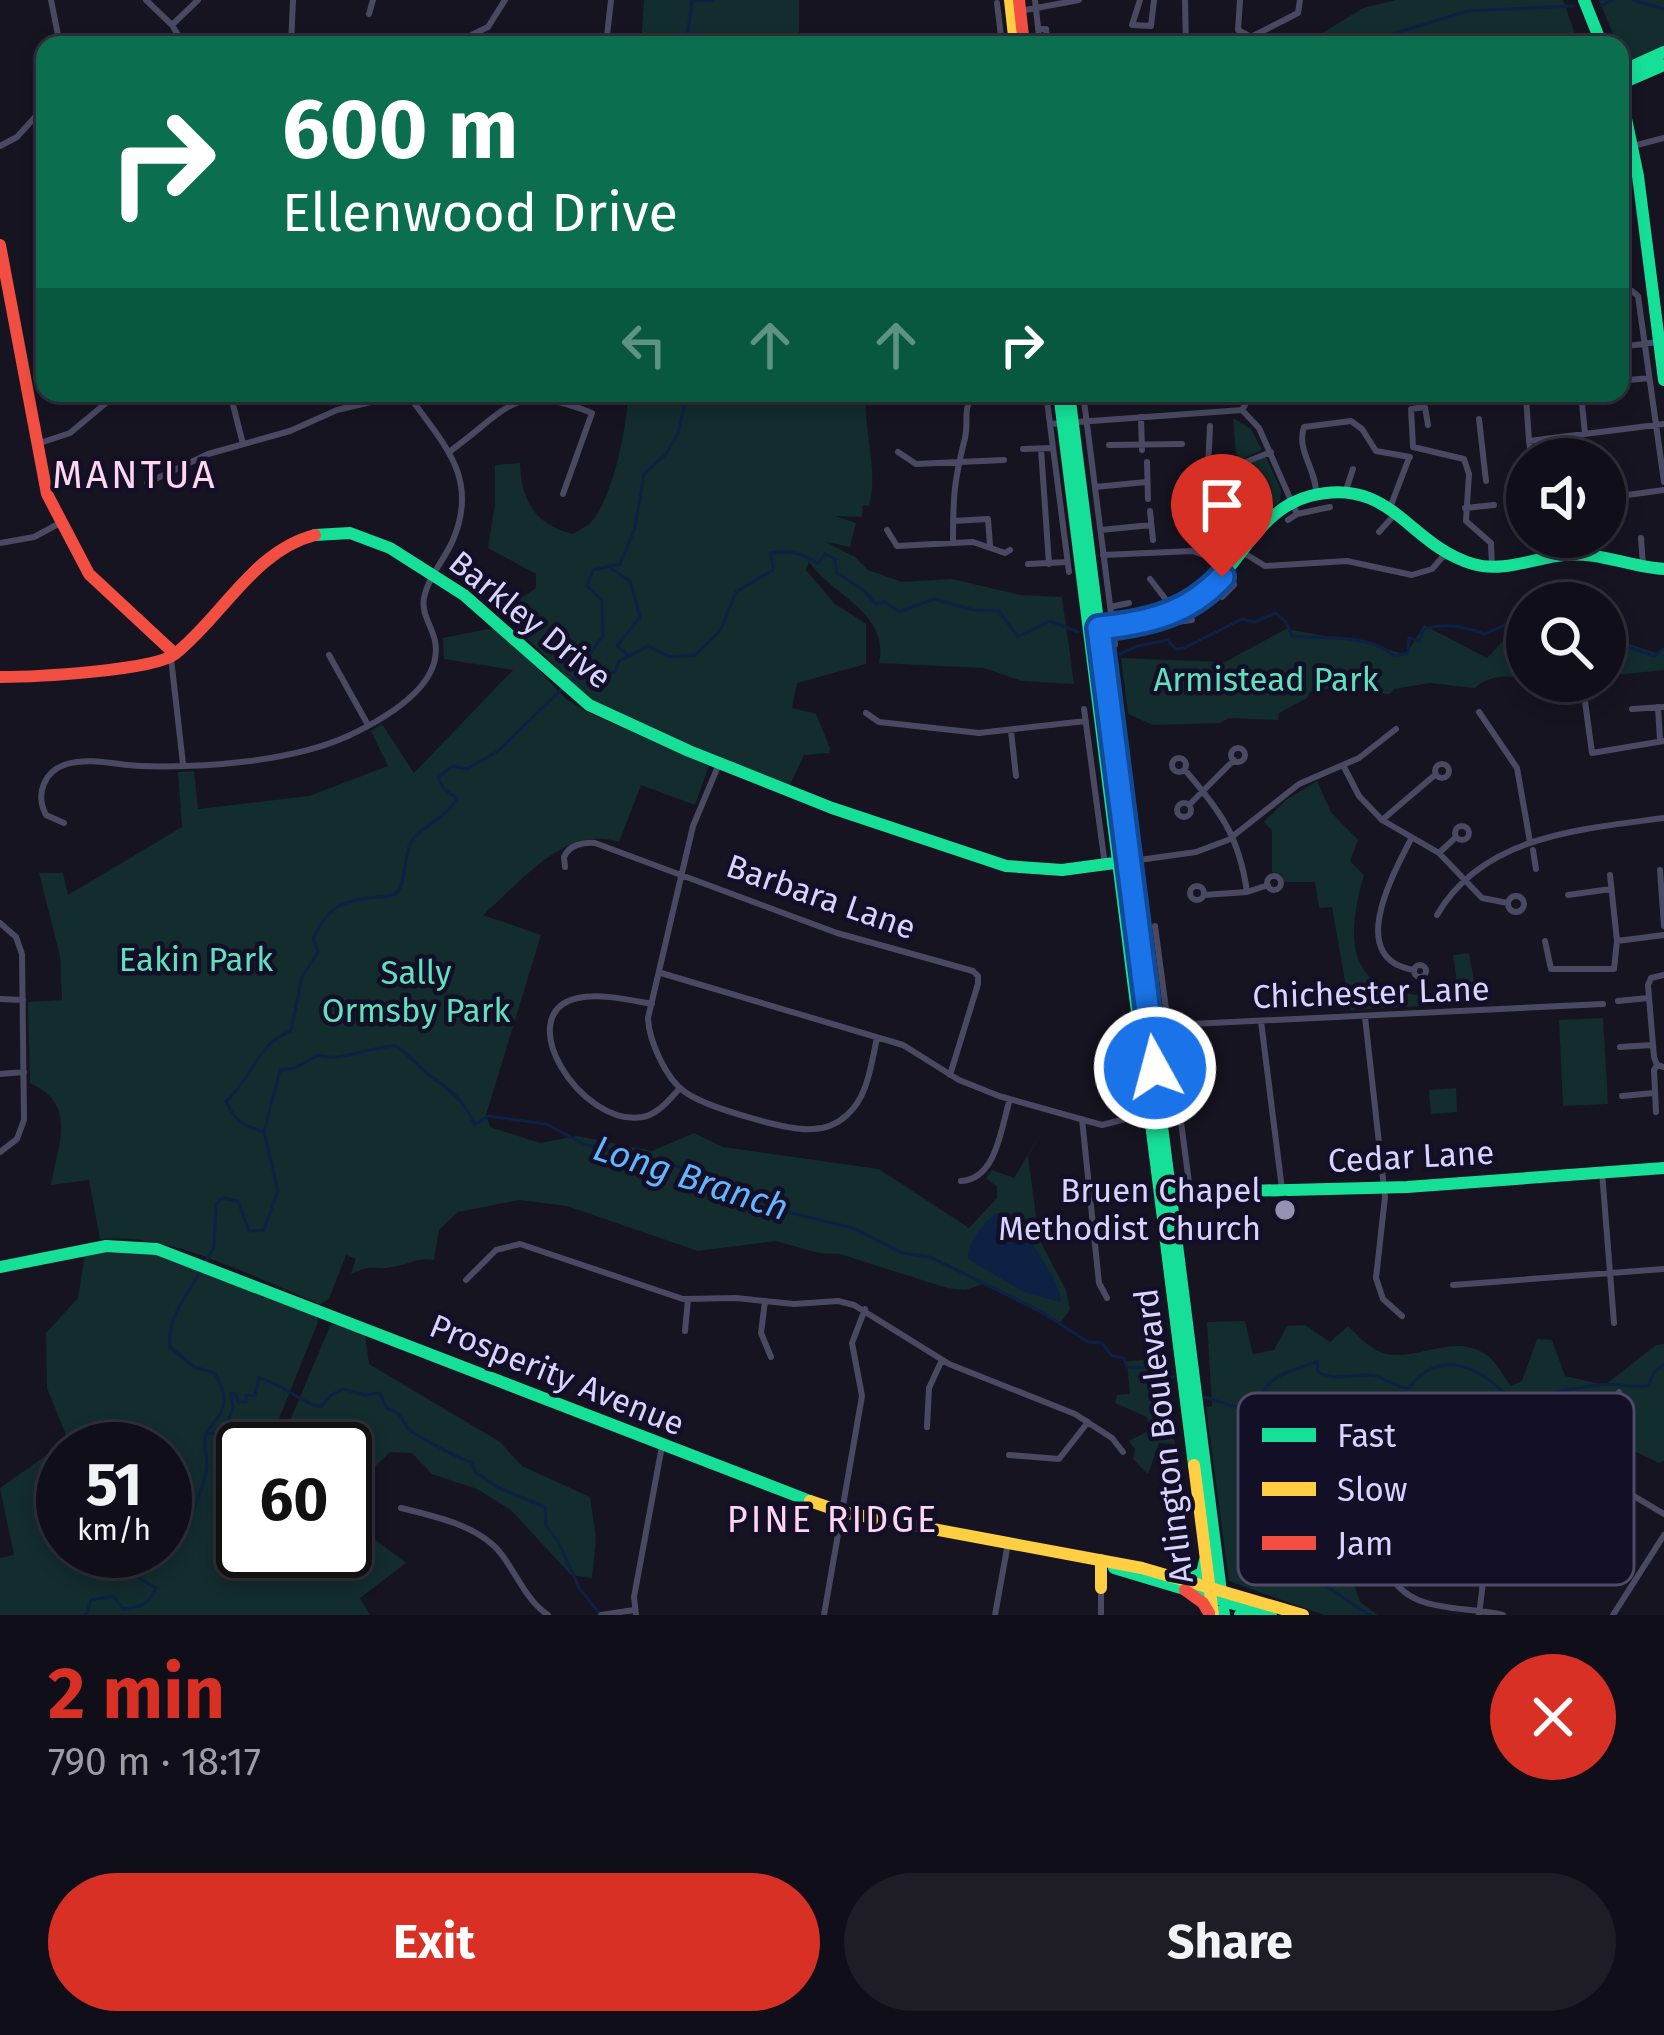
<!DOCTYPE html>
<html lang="en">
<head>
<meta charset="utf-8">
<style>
  :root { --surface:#100f19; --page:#1e1d26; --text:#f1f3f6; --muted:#9c9ca2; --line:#302f38; --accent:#d93025 }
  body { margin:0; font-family:"Fira Sans",sans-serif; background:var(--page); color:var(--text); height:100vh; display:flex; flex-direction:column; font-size:45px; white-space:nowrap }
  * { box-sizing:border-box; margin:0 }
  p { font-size:39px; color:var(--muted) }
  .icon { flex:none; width:66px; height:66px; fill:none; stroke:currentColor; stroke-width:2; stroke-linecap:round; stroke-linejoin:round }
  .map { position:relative; height:1615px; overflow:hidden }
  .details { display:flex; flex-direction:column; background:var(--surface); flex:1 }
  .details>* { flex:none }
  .guide { position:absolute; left:36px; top:36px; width:1593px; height:366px; border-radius:24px; box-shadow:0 6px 18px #0003,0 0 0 3px var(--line); background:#0b6e4f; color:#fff; overflow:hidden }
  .buttons { position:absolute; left:1506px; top:438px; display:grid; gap:24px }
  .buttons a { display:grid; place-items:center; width:120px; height:120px; border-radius:50%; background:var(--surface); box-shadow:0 6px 18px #0003,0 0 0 3px var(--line); font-size:60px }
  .speed { position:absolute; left:36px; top:1422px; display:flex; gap:24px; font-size:60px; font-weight:700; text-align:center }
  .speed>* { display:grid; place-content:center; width:156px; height:156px; border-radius:50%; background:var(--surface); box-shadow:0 6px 18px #0003,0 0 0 3px var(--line); line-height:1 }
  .speed small { font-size:30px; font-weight:400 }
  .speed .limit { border:6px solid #111; border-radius:18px; background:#fff; color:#111 }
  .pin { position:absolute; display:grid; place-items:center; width:102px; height:102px; color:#fff; margin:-123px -51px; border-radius:50% 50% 50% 0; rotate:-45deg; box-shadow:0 0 12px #0007 }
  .pin .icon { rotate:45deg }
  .me { position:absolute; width:132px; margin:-66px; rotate:353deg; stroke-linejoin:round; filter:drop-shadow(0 0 9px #0008) }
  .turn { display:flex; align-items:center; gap:42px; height:252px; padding:0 48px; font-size:54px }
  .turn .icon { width:156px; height:156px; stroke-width:2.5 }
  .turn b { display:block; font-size:84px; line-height:102px }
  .lanes { display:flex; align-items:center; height:114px; padding:0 48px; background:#0003; justify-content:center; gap:60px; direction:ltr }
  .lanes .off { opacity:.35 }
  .round { display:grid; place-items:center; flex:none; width:126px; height:126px; border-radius:63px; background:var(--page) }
  .head { display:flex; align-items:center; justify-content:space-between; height:204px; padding:0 48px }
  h1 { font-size:72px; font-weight:700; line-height:90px; color:var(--accent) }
  .button { display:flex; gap:24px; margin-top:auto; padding:24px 48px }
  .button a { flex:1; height:138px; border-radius:72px; background:var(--accent); color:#fff; font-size:48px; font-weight:700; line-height:138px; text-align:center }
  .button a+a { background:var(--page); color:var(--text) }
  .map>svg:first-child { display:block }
</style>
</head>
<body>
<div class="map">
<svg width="1664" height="1615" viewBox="0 0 1664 1615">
  <rect width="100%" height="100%" fill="#161421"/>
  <path fill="#132c2d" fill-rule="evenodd" d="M644,0h155v45h-158z
    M1396,0h167l12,34 -85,5 -8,6h-179l60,-37z
    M1599,0h65v50l-37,18z
    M628,393h238c-3,38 13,76 3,113l-6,-1 -1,12 -27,-1 21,7 -6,24 -24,-5 29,15 13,13 34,12 50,-3 68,16 42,2 12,87 -52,-3 -38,-13 -105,-5c11,-50 -46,-67 -70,-101l-3,8 28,33 32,21v40l-69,19 -5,25 24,6 14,34 -1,5 -25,2 -14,30 -73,-25 -124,-57 -93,-91 36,-24v-14l-48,-26 7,-44v-39l25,-2c1,37 15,62 53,71 8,-5 18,-10 23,-18 19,-30 31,-89 32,-123z
    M1233,418l18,11 11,21 -20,9 -6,-5z
    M1266,457l15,33 -1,11 -25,22 -10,-7c-5,-18 -10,-33 -2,-50z
    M1606,607l23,37 27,9 8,-5v22l-59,6 4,-13 -4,-11 6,-10 -6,-2z
    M1424,625l63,33 15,-16 25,-13v43l-9,6c-15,-4 -33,0 -43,10l-45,-5 -36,6 -4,5 -38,-2 -8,-6 -34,6 -3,6 -28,15 -1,7 -49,-2 -9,5 -67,2 -25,-11 -7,-56 104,4 61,-33 85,15 35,11z
    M498,627l68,72 19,12 124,55 -14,39 -54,-20 -22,57c-54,-18 -99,41 -136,73l58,20 -55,180 4,12 50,16 37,-7 75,15 42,-18 29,14 156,22 90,59 28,-30v-11l-11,-9 6,-8 22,8 37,-61 -23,39 11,83 27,51 4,20 -10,13 -77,-39 -18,6 -18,-2 -107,-34 -22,-1 -42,-12 -78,10 -131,-45 -48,-6 -61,12 -19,18 -5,30c-18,-3 -24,5 -42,7 -20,4 -15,-5 -41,7l5,-15 -10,-4 -17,44 -9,5c-67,-26 -148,-72 -220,-65l-11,-59 -38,5c7,-42 27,-80 -21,-102l-2,-81 34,-2 -2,-44 -21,-83h24l5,22 114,-68 -4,-55 16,-1 4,38 111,-13 79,-30 -17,-35 11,-7 32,49 99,-103 -69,-11 -1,-21z
    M1317,781l14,31 27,28 -8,21 14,14c-27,91 -1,128 95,120l-6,-40 16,-2 9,50 -128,7 -18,-103 -13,1 -4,-26h-31l-3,-7 -9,-3v-42l-8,-8 22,-22z
    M1603,1018l5,86 -45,2 -4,-86z
    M1456,1088l1,24 -26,2 -2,-24z
    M103,1249l49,3 164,62 2,8 -51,127h-24v102h102v-34l61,46 -46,35 10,17h-370v-57l14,-3 -14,-67 68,-48 -21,-52 -1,-55 32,-35 7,-45zM63,1449h102v102h-102z
    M1245,1321l8,33 21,-4 13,-24 18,-1 25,17 18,-16c9,9 18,19 30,25 33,16 74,-22 110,5 9,7 16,21 23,30l11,-5 15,-42 15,1 13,36 40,9 51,-40 8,-1v117l-5,2 -25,-12 -73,-13 -19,1 -47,-8 -56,2 -36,-5 -35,-18 -95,8 -26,-7c17,21 39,19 66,17l-7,29 12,49 1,42 7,17 24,18 3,-3 7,22 18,13h-54l-95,-34 -23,-174 6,-1 -5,-84z
    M337,1323l28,11 4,30 131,78 22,24 68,31 6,41 -4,40 -21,-3 -60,-65 -34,-21 -45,-15 -20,-21 -22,-1 -45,44v-47h-67l52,-123z
    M1164,1359l11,85 -16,-1 -11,31 -15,-15 2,-10 -6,-8 21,-11 -3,-13 -32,-14 2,-8 13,-1 -3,-33z"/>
  <path fill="#0d2144" d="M997,1213c22,5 64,68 64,89l-35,-9 -58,-34c-2,-14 16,-38 29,-46z"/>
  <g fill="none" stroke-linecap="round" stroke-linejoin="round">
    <path stroke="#0d2144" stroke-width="3" d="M1633,0l31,9
      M1601,6l11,-6
      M686,45l6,-44 21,-1
      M1357,45l110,-34 106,-5
      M612,569l18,12 10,36 -23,29 12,10 19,-10 22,11 25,-2 25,-24 16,-39 37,-22 -2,-17c20,-3 31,0 47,11l7,-10 10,5 2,14 25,16 14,15 9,-2 14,10 35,-13 39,11 26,1 19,26 32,-16 28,11
      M1605,606l3,-1c5,16 15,26 17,41l29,10 10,-7
      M1120,654l17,-8 31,-6 8,9 8,-1 58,-29 13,3 21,-9 10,9 6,14c32,3 77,-3 102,20l14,-3 1,-15 10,3 5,-12c23,-7 40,-2 61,5l22,-10 20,3
      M574,679l41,-7 4,-11 8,-4
      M571,681c15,-13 18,-30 32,-45l-1,-36 -15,-14 6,-16 27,-6 15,-36 9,-54 22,-20 12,-21 9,-40
      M264,1132l16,-62 15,-2 23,-13c21,8 53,-9 78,-9 12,8 20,18 31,27 25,20 33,21 48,52l13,-9 58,8 38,20 103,25 19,16 17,7h15l49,20 66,16 49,25 28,4 110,54 48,31 14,1 10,13 12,2 3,9 25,1 22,9
      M206,1261l8,-14 2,-43 7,-6 15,3 11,30 15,-1 14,-40 -14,-58c-20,-6 -30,-11 -38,-31 25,-21 32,-59 65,-70l11,-54 16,-25 -5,-13c14,-32 29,-39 64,-42 5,0 13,0 18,-3 12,-8 8,-39 16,-52 12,-19 35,-22 46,-44l-13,-9 -6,-11 14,-12 15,3 31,-18 65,-63
      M1204,1397l46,14
      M207,1433l15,1 11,-25 -2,-16 5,1 2,8h8v-7l9,1 4,-18c23,5 39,24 62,29l10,-12 12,-6 22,6 15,-2 7,16c16,3 12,9 22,20 7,7 54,32 63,33l3,10 24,16 46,19 1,19 12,15 22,48 19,24
      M165,1539l14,-2c9,-11 28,-58 28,-73 0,-11 -5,-18 -1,-29 5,-13 17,-17 18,-34 0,-10 -4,-19 -9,-28l-21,-6 -24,-20c-4,-29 18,-53 32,-78
      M86,1615l5,-15 22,-4 10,13c17,-1 26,-4 33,-21l-24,-14 8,-23
      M1370,1615c-15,-8 -28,-19 -41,-27 -58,-31 -44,-61 -32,-117l-15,-6 -12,-24 -10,1 -11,-25c22,-45 24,-38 68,-56l1,11c19,10 32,2 52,3 13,0 23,13 39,13 29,-38 66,-24 95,5 31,8 66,-6 96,-8 17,-2 30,3 48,1l7,-15 9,-7"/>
    <path stroke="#4a4962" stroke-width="6" d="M51,0l9,45
      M146,0l26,25 12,20
      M1035,0l5,45
      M1140,0l-8,25 19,1 3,-26
      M1185,0l1,45
      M1240,0l-2,30 13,7 47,-24 2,-13
      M997,3l5,42
      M1020,11l59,-11
      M369,14l4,-14
      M172,25l26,-25
      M1038,29h8l2,16
      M533,39l1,6
      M291,45l2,-45
      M451,45l37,-18 17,-27
      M606,45l5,-45
      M1124,45l4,-4 55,-4
      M0,146l17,-9 28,-31
      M1633,146l31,-8
      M1620,293l12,-2 6,5 26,186
      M1620,347l38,-5
      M1620,381l29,-3
      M230,393l13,51
      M897,393l3,4 6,-4
      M1046,393l23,179
      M1083,393l32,252
      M1539,393l-13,3 3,45 135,-17
      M1581,393l4,41
      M1242,410l17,18 38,86 -9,6
      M1242,410l10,-17 19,4v-4
      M1141,417l1,33
      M1479,419l7,62
      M1050,424l192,-14
      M1529,441l3,18
      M37,444l33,-11 48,-40
      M1109,445l73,-1
      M1413,446l-2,-37 14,-2 3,18
      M1413,447l51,12 5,15 -3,47 25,22 1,24
      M1023,449l30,-1
      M1041,449l8,115
      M449,452c62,-45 64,-70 143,-39l-29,81
      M898,452l18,12 88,-4
      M1147,462l1,37
      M1208,468l2,-42
      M147,483l61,-29 82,-23 47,-21 72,-17
      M1179,486l11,-13 43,-6 38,-15
      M1095,487l51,-5
      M1345,493l8,-24
      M1316,494c1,-24 -20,-43 -12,-67l47,-6 11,8 14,22 34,6
      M1605,498l59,-8
      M1391,505l18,-47
      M1195,506l2,35
      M1465,508l29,-3
      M1150,511l3,29
      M1297,514l33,-7
      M953,521l35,-2 2,26
      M1197,525l37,-1 20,9
      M887,530l10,16 76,-4 32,11 5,-3
      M1101,530l50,-5
      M1379,532l17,-19
      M1641,538l2,27
      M953,542c0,-46 1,-60 12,-104 4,-18 -3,-29 9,-45
      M0,543l34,-6 28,-15
      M1244,553l21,13 82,-5 65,14 20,-6 15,-17
      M1103,555l90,-4 18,7 22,23 1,4 -12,12
      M1028,564l39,-2
      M1150,579l21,27 6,16 15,-2
      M1110,607l19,-4
      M329,655l39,70
      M171,658l12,106
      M1584,694l8,59 72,-12
      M1658,707l2,33
      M1084,709l21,156
      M1632,709l32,-2
      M1479,712l38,56 13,74
      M866,713l13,9 100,11 107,-12
      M1011,731l5,45
      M1231 755a7 7 0 1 1 14 0a7 7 0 1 1-14 0Z
      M1172 765a7 7 0 1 1 14 0a7 7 0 1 1-14 0Z
      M719,764l-26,62 -45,192c1,23 18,61 37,74 20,15 103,39 127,37 13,0 25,-5 35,-14 21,-18 24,-51 30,-77
      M1435 771a7 7 0 1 1 14 0a7 7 0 1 1-14 0Z
      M1343,765l16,31 23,24 57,33 43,45 26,5
      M1185,770c36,42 54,66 62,122
      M1177 810a7 7 0 1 1 14 0a7 7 0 1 1-14 0Z
      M1189,805l45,-45
      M1382,820l54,-46
      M64,823l-18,-8c-11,-21 -2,-44 21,-51 23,-7 50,1 73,2 62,2 151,-4 208,-30 34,-16 96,-49 87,-95 -3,-15 -14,-27 -11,-43 4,-21 21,-39 29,-58 27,-64 -11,-97 -46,-147
      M1455 833a7 7 0 1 1 14 0a7 7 0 1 1-14 0Z
      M1411,839c-19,37 -65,120 3,131
      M1533,850l3,19
      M1439,853l17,-16
      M1132,861l64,-9 32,-12 71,-56 60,-26 37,-29
      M565,867l-1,-10c5,-12 19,-15 31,-14l242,90 136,38 5,5v8l-28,91
      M1660,870l4,56
      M1267 883a7 7 0 1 1 14 0a7 7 0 1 1-14 0Z
      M1190 893a7 7 0 1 1 14 0a7 7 0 1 1-14 0Z
      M1204,895l43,-3 21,-7
      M1568,895l43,-6
      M1508 904a8 8 0 1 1 16 0a8 8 0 1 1-16 0Z
      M1437,915c46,-80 145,-86 227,-97
      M0,923l16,14 6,17 2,166 -7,19 -17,13
      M1155,926l35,264
      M1545,941l6,28h63l3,-28 -7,-66
      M1617,941l47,-6
      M1414 971a6 6 0 1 1 12 0a6 6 0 1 1-12 0Z
      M661,973l242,72 56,35 40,16 103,29 47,-12
      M1664,975l-13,3 -3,7 6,72 3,8 7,2
      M0,999l23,1
      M1618,1001l30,-3
      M652,1004c-22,-4 -53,-11 -74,-6 -69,15 3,130 65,119 15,-3 26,-17 36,-28
      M1365,1017l20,180 -9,81 7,21 19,17
      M1261,1021l21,168
      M1151,1026l452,-22
      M1620,1047l32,-2
      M0,1074l24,-2
      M1622,1096l32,-3
      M1656,1112l-2,-42 3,-5
      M1082,1119l17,164 8,15
      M1602,1172l12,151
      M961,1181c36,-2 40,-54 49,-82
      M466,1280l30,-30 24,-6 163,55 53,-1 58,6 44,-3 16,4 95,59 126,50 37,24 11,14
      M1453,1285l211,-16
      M765,1301l-4,32 10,24
      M685,1331l3,-32
      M927,1427l2,-39 13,-28
      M1337 1453a6 6 0 1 1 12 0a6 6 0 1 1-12 0Z
      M1009,1455l50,4 29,-37
      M1347,1458l8,62 -4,35 3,8
      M1351,1477l14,-5 230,10 27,7 42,25
      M1603,1483l16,-91
      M401,1508c33,8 80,18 101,47 15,20 25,46 46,60
      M1388,1570c19,45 73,35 115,45
      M601,1615l33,-5
      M636,1615l-2,-18 28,-151
      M824,1615l38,-219 -10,-53 13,-34
      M995,1615l13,-72
      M1101,1615v-27
      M1479,1615l17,-138
      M1613,1615l51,-80"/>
    <path stroke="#16e098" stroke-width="12" d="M1584,0l18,45
      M1620,72l44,-20
      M1620,84l44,-19
      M1620,90l18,86 26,204
      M1059,393l135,1072
      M1069,393l155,1222
      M315,535l35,-2 40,15 74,47 125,110 100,46 143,57 174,58 56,4 60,-8
      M1099,628c37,-4 74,-9 104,-33 38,-31 56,-86 107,-99 81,-21 98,49 163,68 30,9 61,-6 91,-9 33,-4 66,12 100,14
      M1164,1193l243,-6 257,-19
      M0,1267l106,-21 51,3 653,252
      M1114,1568l157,47
      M1187,1580l15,-7 3,-13
      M1240,1615l15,-5"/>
    <path stroke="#ffcf43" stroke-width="12" d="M1010,0l5,45
      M1194,1465l19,150
      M810,1501l32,11 300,56 161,47
      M1101,1560v28"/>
    <path stroke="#f24e42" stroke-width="12" d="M1019,0l5,45
      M0,245l47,249 42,80 86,80
      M0,677c32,0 153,-6 175,-23 48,-38 78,-103 140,-119
      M1185,1590l18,13 6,10"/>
  </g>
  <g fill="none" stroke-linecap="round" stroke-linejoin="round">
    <defs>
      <path id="route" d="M1155,1068l-56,-440c48,-5 89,-14 123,-51"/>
    </defs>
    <use href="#route" stroke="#114b97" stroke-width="30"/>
    <use href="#route" stroke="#1a73e8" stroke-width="21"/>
  </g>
  <circle fill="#9591b1" stroke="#130f26" stroke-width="4.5" cx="1285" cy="1210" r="12"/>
  <g text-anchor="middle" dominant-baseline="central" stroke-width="9" stroke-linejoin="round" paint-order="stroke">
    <g font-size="33" fill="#d9d4ff" stroke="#130f26">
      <text transform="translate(530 620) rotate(39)">Barkley Drive</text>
      <text transform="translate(821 897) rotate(19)">Barbara Lane</text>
      <text transform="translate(1371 993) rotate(-2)">Chichester Lane</text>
      <text transform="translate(1411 1157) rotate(-3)">Cedar Lane</text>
      <text transform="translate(557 1375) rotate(22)">Prosperity Avenue</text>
      <text transform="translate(1164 1436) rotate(-97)">Arlington Boulevard</text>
    </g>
    <g font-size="33" fill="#5fe0c0" stroke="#130f26">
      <text x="1266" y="680">Armistead Park</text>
      <text x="196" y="960">Eakin Park</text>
      <text x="416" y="973">Sally<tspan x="416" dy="38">Ormsby Park</tspan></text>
    </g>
    <g font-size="33" fill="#d9d4ff" stroke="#130f26" text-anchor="end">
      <text x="1261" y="1191">Bruen Chapel<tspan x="1261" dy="38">Methodist Church</tspan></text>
    </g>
    <g font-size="36" font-style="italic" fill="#62b6ff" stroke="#130f26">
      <text transform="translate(691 1178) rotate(18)">Long Branch</text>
    </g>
    <g font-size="36" letter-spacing="3" fill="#ffd6f0" stroke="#130f26">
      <text x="833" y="1520">PINE RIDGE</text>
    </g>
    <g font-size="39" letter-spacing="3" fill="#ffd6f0" stroke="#130f26">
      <text x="135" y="475">MANTUA</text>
    </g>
  </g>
  <rect x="1238" y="1393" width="396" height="192" rx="18" fill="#130f26" stroke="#4e4a67" stroke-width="3"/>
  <rect x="1262" y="1428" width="54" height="14" fill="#16e098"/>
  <rect x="1262" y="1482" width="54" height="14" fill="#ffcf43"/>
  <rect x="1262" y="1536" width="54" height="14" fill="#f24e42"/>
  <g font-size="33" fill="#d9d4ff">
    <text x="1337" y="1447">Fast</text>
    <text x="1337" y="1501">Slow</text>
    <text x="1337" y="1555">Jam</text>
  </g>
</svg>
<div class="buttons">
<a><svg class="icon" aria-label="sound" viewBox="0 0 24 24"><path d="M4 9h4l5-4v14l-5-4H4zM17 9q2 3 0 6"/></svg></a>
<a><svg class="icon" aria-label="search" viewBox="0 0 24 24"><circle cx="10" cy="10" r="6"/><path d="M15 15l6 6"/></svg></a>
</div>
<div class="speed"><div>51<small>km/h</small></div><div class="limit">60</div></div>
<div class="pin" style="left:1222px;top:577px;background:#d93025"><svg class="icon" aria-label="arrive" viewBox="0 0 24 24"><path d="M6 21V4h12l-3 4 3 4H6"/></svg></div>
<svg class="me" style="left:1155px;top:1068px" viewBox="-20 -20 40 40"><circle r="17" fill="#1a73e8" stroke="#fff" stroke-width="3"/><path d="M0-11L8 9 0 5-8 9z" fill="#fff"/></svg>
<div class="guide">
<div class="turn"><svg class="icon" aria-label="right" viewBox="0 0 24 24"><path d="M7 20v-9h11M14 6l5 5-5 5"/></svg><div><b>600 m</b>Ellenwood Drive</div></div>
<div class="lanes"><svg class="icon off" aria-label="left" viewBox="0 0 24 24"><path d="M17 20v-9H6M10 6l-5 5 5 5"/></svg><svg class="icon off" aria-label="ahead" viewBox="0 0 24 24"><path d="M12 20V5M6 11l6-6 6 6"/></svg><svg class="icon off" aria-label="ahead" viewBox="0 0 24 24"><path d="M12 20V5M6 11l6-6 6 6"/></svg><svg class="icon" aria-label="right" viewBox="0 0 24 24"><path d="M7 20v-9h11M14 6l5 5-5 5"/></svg></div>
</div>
</div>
<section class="details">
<div class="head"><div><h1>2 min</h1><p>790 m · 18:17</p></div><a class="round" style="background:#d93025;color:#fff"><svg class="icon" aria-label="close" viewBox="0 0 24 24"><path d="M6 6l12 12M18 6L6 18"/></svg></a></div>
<div class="button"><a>Exit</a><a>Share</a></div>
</section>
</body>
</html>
